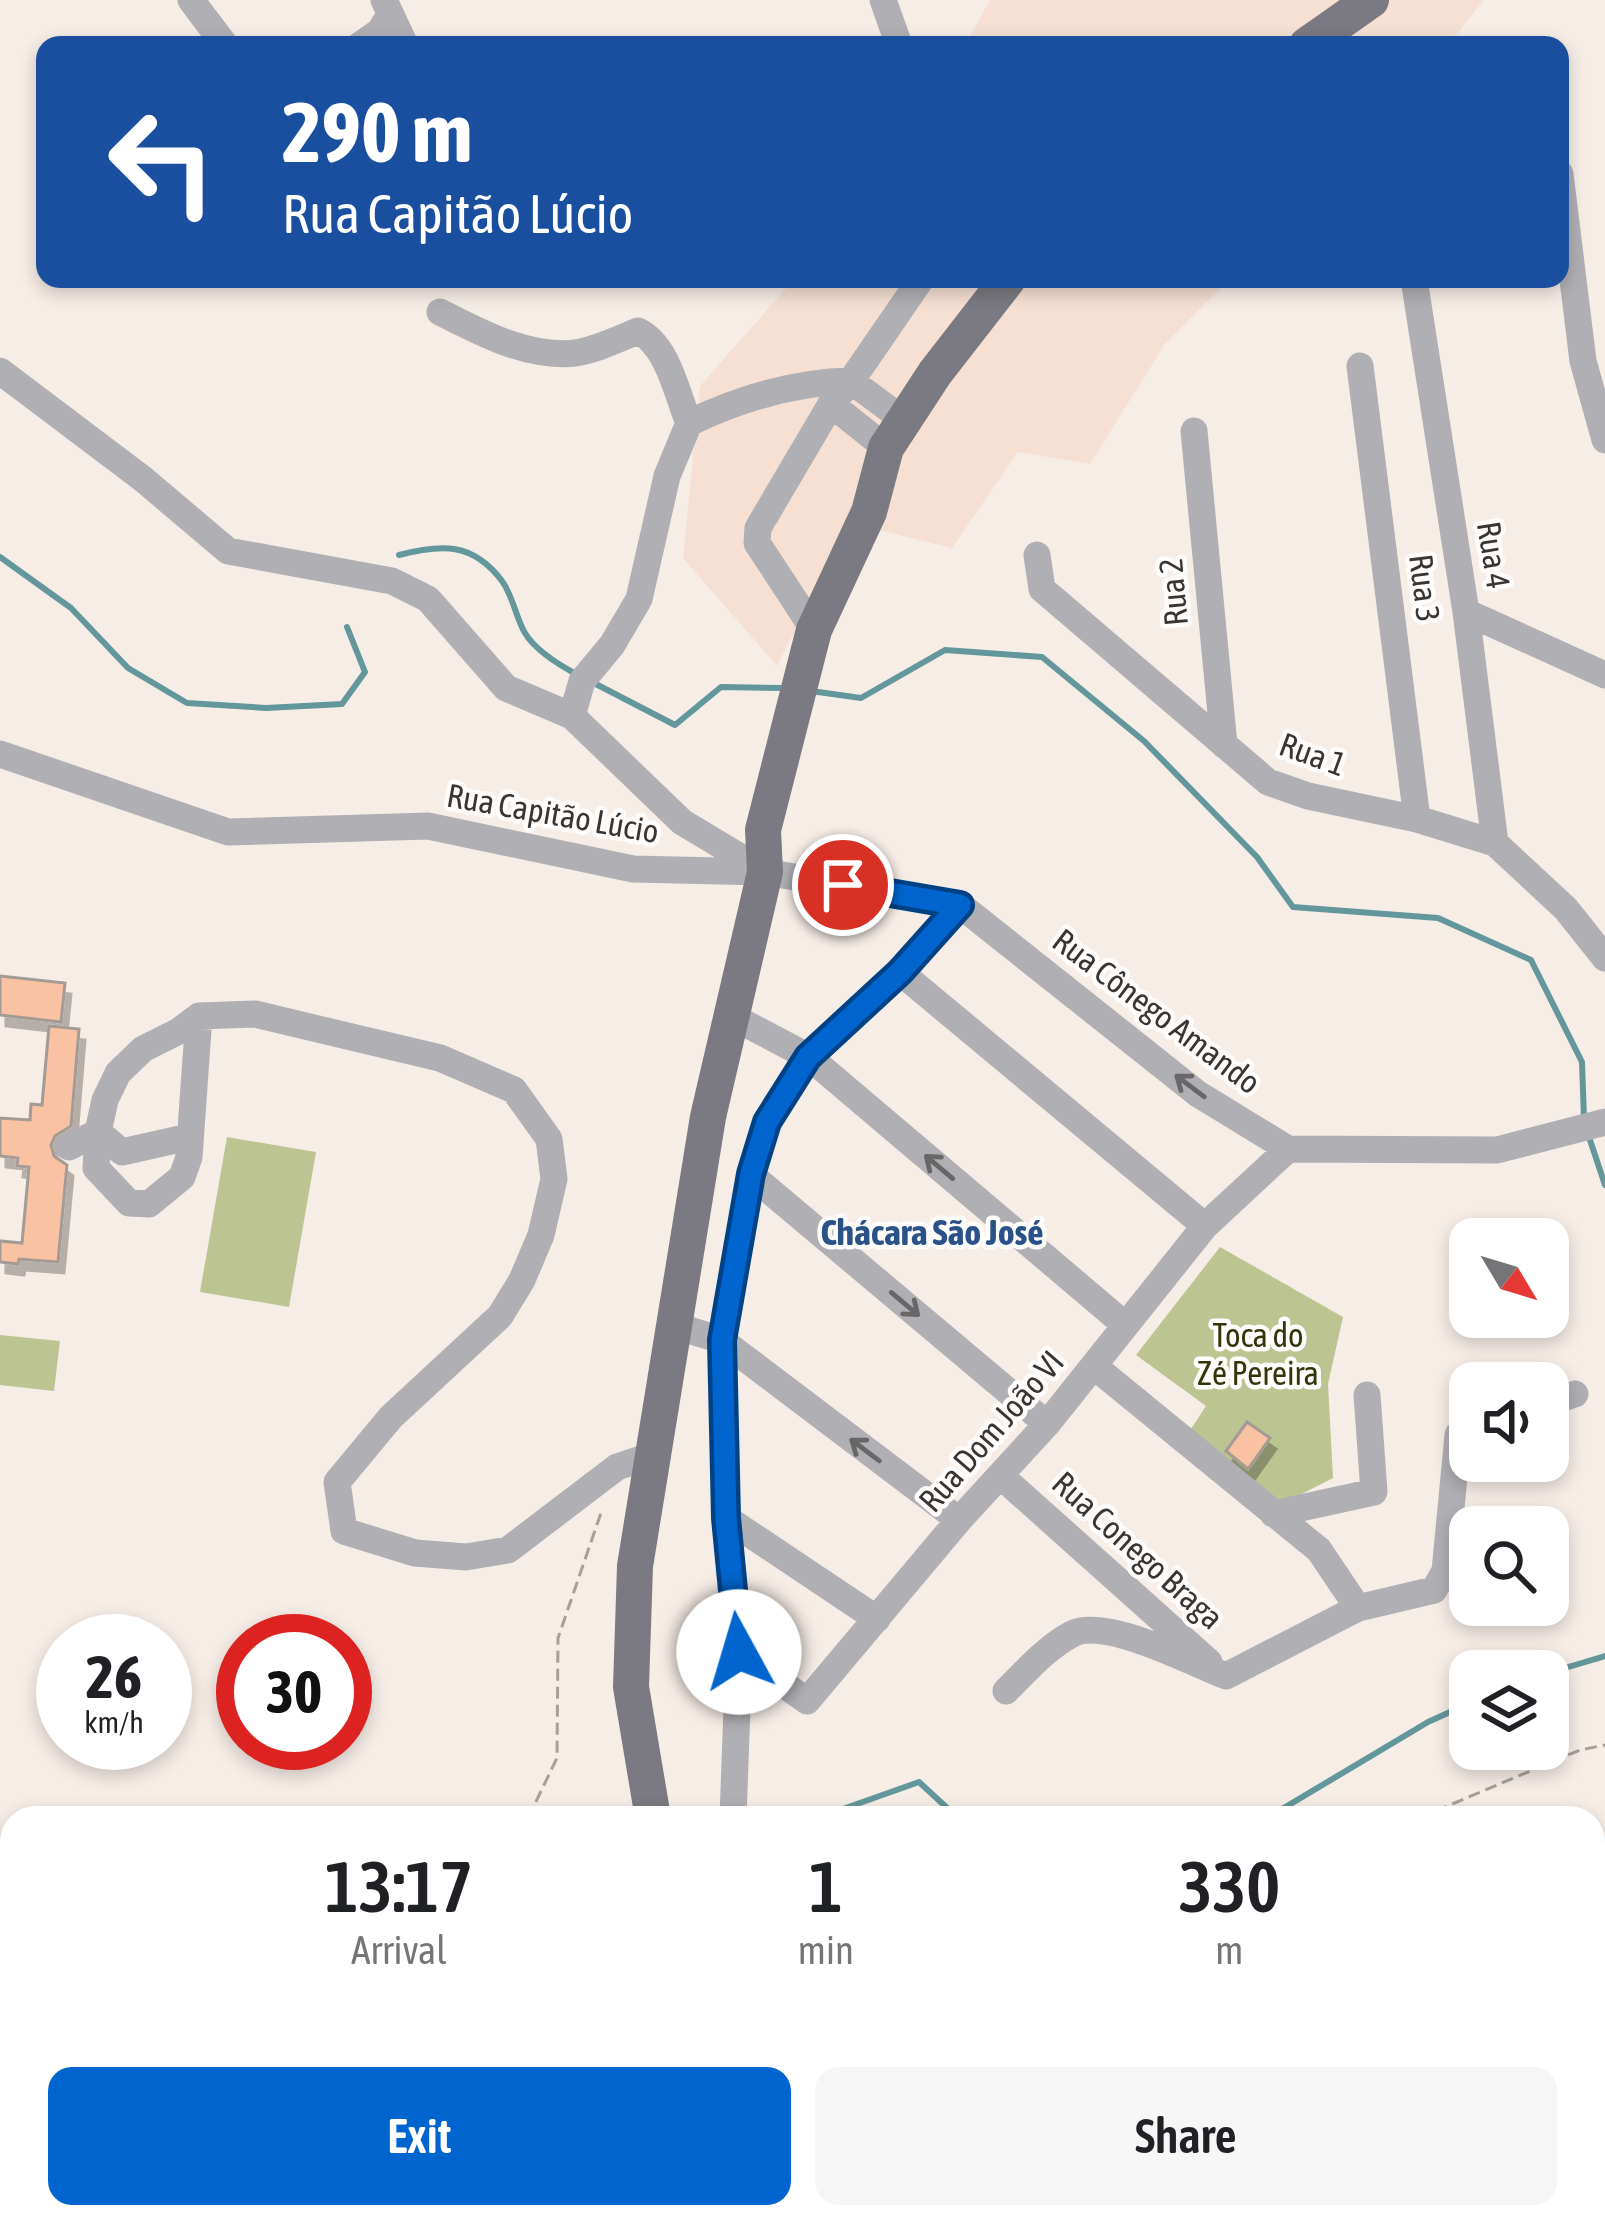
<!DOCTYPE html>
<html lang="en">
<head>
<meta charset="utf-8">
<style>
  :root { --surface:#fff; --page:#f6f6f6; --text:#202124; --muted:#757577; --accent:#0065ce }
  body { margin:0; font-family:"Asap Condensed",sans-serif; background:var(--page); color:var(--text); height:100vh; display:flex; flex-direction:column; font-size:45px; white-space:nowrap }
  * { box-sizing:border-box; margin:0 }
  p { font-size:39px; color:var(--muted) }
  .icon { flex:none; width:66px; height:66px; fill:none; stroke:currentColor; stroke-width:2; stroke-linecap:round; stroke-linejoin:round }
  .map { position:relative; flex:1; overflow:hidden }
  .panel { position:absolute; left:0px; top:1806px; width:1605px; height:423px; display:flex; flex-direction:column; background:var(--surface); border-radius:36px 36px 0 0; box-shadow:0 6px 18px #0003 }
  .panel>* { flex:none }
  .guide { position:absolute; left:36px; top:36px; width:1533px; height:252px; border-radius:24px; box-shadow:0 6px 18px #0003; background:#1a4fa0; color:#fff; overflow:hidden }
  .needle { width:78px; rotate:128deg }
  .fabs { position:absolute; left:1449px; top:1218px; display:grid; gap:24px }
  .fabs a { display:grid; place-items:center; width:120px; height:120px; border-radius:24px; background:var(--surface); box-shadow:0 6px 18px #0003; font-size:60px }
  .speed { position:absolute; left:36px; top:1614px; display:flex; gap:24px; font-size:60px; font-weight:700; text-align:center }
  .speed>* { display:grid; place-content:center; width:156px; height:156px; border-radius:50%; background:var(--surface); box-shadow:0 6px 18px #0003; line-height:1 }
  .speed small { font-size:30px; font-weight:400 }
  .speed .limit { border:18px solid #d22; background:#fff; color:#111 }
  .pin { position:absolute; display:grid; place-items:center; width:102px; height:102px; color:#fff; margin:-51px; border:6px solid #fff; border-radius:50%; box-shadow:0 3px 12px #0007 }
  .me { position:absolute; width:132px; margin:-66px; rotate:354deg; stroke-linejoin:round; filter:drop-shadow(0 0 9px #0008) }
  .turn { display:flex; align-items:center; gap:42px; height:252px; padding:0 48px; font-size:54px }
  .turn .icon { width:156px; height:156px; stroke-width:2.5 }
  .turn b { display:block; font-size:84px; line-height:102px }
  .eta { display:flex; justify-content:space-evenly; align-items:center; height:204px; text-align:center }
  .eta b { font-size:72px; font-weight:600; line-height:84px }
  .action { display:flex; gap:24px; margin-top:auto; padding:24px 48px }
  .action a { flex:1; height:138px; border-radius:24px; background:var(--accent); color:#fff; font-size:48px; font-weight:600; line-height:138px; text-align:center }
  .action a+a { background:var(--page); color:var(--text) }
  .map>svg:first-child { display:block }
</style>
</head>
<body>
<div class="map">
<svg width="1605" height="2227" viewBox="0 0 1605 2227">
  <defs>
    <filter id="shadow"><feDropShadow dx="6" dy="11" stdDeviation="0" flood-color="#0004"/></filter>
  </defs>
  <rect width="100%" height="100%" fill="#f7ede7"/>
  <path fill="#f6e0d3" d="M990,0h494l-36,45h-483z
    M794,279h436l-65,65 -75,120 -72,-12 -66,96 -102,-25 -73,143 -94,-108 17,-172z"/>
  <path fill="#bcc492" d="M227,1137l89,15 -27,155 -89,-15z
    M1220,1247l123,70 -15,67 5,94 -71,36 -81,-70 25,-38 -70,-51z
    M0,1335l60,6 -6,50 -54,-6z"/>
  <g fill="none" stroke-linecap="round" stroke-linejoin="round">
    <path stroke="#63979b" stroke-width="6" d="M399,555c42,-11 74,-13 103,26 11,15 14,37 23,52 10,17 36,33 53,42
      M0,557l71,51 57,60 59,35 79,5 76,-4 23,-32 -18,-45
      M590,681l85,44 46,-38 65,1
      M811,691l50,7 84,-48 97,7 102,84 113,116 36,50 145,11 93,42 51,102 2,57
      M1589,1137l16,48
      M1548,1673l57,-17
      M826,1815l93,-33 39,36
      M1267,1818l161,-96 42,-19
      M501,2227l9,-10"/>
  </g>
  <path fill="#f9c2a3" stroke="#a49b95" stroke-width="3" filter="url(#shadow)" d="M0,976l65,7 -4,39 -61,-7z
    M49,1026l30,3 -8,97 -16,10 -4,9 3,11 13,9 -9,97 -39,-3 -1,5 -18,-2v-21l22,2 7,-76 -12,-1 1,-8 -18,-2v-38l30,2 1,-16 11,1z
    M1247,1422l23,16 -22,31 -22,-18z"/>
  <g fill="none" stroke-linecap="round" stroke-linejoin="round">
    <path stroke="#a69f9a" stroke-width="3" stroke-dasharray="12 6" stroke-linecap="butt" d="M528,1818l29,-60 1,-120 44,-128
      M1419,1818l161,-68 25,-5
      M176,2227l10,-10"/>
    <path stroke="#b0afb4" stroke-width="27" d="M191,0l34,45
      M384,0l21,45
      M883,0l16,45
      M360,45l20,-14 9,-15
      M1560,174l23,187 22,79
      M1414,279l52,333 29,231
      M440,312c41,21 87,46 135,41 21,-3 43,-14 63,-22 30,14 39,64 51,92
      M1360,366l57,453
      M0,371l143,108 85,72 164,30 36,18 78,89 66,28 110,106 80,48
      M831,404l55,44
      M905,421l-54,-40 70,-102
      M1194,431l30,314
      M1037,555l5,34 226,193 40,14 109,23 78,24 71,66 39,49
      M1466,612l139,63
      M814,630l-57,-87 1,-15 73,-124 20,-23
      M572,716l10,-35 30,-36 27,-46 28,-123 22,-53c50,-24 106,-41 162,-42
      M0,754l228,78 200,-6 205,43 132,3 195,33 238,189 90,55 209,1 108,-28
      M900,972l305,254
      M199,1016l-10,141 -7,20 -33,27 -20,-1 -33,-35 2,-36 7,-32 13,-27 25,-24 36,-18 20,-15 56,-2 185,44 74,32 35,49 5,40 -13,56 -19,45 -22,36 -109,101 -54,65 7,49 71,22 51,4 42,-7 109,-83 33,-11
      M733,1017l76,40 315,267
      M69,1147l29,-15 24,20 67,-15
      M751,1175l296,249
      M676,1326l45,14 238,180
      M1095,1367l224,183 39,58
      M1548,1403l27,-9
      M1002,1477l207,185
      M1273,1514l101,-22 -7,-97
      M726,1518l151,101
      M739,1652l68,49 152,-181 88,-96 158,-198 83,-77
      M1006,1691c20,-20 40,-43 66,-57 34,-17 118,28 154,42l132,-68 76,-18 11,-19 13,-136 12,-5
      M733,1818l6,-166 -13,-134 -5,-178 30,-165 16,-53 42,-65 91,-85 60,-67"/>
    <path stroke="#7b7a82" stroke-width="36" d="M1307,45l64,-45
      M653,1818l-22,-131 4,-121 73,-449 57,-245 -2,-42 51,-200 55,-118 17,-64 49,-75 73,-94
      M858,2217l2,10"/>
  </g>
  <defs><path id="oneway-shaft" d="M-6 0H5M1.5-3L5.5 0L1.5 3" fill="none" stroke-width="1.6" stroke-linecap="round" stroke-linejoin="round" transform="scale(3)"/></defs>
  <g stroke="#696667">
    <use href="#oneway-shaft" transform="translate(1190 1086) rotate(-143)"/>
    <use href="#oneway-shaft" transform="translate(939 1167) rotate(-140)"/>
    <use href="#oneway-shaft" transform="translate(905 1304) rotate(40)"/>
    <use href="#oneway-shaft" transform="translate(865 1450) rotate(-143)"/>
  </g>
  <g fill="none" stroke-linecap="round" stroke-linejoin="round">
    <defs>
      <path id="route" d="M739,1652l-13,-134 -4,-178 29,-166 16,-52 41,-65 92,-85 60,-67 -117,-20"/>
    </defs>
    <use href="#route" stroke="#004286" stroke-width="30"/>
    <use href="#route" stroke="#0065ce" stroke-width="21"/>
  </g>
  <g text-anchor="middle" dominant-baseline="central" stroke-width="9" stroke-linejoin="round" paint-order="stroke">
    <g font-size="33" fill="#393533" stroke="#fefcfb">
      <text transform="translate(1494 555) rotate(81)">Rua 4</text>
      <text transform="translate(1425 588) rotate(83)">Rua 3</text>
      <text transform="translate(1173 592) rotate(-95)">Rua 2</text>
      <text transform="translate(1313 754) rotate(20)">Rua 1</text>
      <text transform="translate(553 813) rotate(10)">Rua Capitão Lúcio</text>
      <text transform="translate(1157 1011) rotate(37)">Rua Cônego Amando</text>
      <text transform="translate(991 1431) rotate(-49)">Rua Dom João VI</text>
      <text transform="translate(1138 1550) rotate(42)">Rua Conego Braga</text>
    </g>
    <g font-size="33" fill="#32360a" stroke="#fefcfb">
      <text x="1258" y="1335">Toca do<tspan x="1258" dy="38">Zé Pereira</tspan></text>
    </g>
    <g font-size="36" font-weight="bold" fill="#2a5288" stroke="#fefcfb">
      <text x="932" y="1232">Chácara São José</text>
    </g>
  </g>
</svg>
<div class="fabs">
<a><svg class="needle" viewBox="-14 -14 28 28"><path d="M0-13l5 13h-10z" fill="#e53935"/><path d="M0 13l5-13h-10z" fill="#757577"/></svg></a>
<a><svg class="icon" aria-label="sound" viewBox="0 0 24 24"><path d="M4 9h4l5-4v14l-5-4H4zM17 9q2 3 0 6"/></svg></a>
<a><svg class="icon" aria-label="search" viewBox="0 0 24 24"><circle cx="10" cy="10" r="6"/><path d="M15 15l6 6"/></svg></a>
<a><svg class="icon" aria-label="layers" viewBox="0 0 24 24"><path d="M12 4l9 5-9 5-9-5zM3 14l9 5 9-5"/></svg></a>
</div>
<div class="speed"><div>26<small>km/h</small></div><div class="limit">30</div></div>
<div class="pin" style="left:843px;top:885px;background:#d93025"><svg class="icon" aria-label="arrive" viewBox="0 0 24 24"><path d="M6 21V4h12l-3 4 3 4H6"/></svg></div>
<svg class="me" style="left:739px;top:1652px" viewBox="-20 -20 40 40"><circle r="19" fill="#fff"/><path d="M0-13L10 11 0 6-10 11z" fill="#0065ce"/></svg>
<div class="guide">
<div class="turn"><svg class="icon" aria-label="left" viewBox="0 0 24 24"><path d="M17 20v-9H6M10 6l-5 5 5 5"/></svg><div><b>290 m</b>Rua Capitão Lúcio</div></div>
</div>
<section class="panel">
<div class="eta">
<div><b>13:17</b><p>Arrival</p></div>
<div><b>1</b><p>min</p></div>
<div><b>330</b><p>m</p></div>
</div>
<div class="action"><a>Exit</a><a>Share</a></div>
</section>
</div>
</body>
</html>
